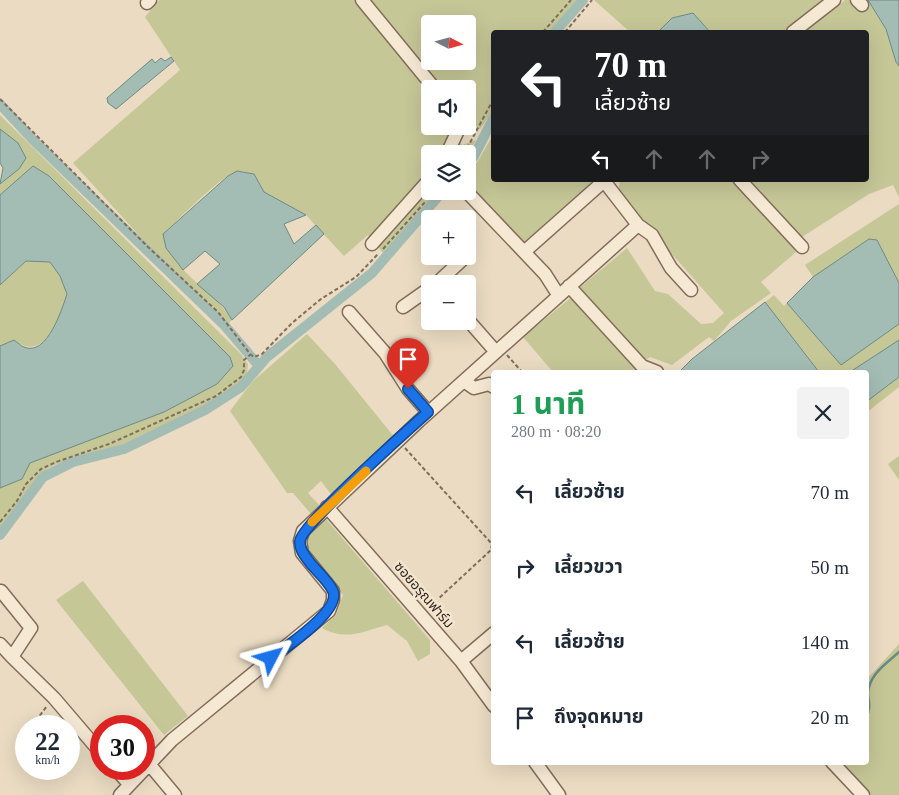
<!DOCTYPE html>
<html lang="th">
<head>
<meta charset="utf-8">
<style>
  :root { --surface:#fff; --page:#f2f2f3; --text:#1f2937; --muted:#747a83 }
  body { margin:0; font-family:"Times New Roman","Noto Sans Thai",serif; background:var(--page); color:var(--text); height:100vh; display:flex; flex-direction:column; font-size:19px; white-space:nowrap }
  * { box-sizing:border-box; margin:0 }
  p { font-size:16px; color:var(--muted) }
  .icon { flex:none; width:28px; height:28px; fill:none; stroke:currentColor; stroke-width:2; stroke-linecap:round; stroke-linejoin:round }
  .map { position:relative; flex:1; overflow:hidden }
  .panel { position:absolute; left:491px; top:370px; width:378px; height:395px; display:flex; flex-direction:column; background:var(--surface); border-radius:5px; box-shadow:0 5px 20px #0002 }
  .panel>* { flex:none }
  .guide { position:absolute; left:491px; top:30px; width:378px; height:152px; border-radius:5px; box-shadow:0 5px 20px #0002; background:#202124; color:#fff; overflow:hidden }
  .needle { width:32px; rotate:96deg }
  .controls { position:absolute; left:421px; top:15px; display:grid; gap:10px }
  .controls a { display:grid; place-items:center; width:55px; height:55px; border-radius:5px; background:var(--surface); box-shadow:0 5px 20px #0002; font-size:25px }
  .speed { position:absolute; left:15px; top:715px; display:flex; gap:10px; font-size:25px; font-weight:700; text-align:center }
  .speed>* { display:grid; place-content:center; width:65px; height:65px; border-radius:50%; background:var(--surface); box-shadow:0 5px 20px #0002; line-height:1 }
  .speed small { font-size:12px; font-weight:400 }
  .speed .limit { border:8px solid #d22; background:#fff; color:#111 }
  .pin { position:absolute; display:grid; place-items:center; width:42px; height:42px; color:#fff; margin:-51px -21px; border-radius:50% 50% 50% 0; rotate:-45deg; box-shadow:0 0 5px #0007 }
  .pin .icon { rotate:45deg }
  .me { position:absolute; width:55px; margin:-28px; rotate:51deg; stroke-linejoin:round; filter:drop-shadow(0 0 4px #0008) }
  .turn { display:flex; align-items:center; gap:18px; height:105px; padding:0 20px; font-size:22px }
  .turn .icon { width:65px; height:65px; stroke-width:2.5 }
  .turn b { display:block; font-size:35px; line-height:42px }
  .lanes { display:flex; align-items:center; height:48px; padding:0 20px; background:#0003; justify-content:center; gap:25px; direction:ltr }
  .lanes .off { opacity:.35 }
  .round { display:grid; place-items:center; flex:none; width:52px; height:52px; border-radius:5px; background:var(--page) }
  .headline { display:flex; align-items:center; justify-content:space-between; height:85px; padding:0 20px }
  h1 { font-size:30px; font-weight:700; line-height:38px; color:#1e9e55 }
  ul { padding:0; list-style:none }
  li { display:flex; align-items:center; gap:15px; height:75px; padding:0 20px }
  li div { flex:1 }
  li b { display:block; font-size:19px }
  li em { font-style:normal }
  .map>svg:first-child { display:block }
</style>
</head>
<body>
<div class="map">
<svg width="899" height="795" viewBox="0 0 899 795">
  <rect width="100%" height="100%" fill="#eadbc2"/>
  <path fill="#c5c797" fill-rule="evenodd" d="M159,0h197l48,58 8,-6 -41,-52h208l-28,32h-57v77l-14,20 -12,-10v-30h-38v37h25l-2,7 9,12 14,-5 -8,14h-38v37h8l-55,62 -15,-18 -24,21 -38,-41 -42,-23 -10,-18c-6,-1 -14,-4 -19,-2 -15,5 -58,49 -72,62 8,39 50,54 69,86l-3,3 -7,-1 -34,-33 -115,-126 107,-93 -35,-53zM430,24h38v37h-38z
    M594,0h231l-39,32h-76l-17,-19 -21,5 -14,14h-28z
    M845,0h23l18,29 10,33 3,4v131l-6,-12 -24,9 -67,43 -53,-57h117v-148h-62z
    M0,115l241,239 7,10 -1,9 -8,11 -23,16 -106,50 -45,11 -17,7 -19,20 -29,39v-39l22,-9 8,-16 134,-51 53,-28 -184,-218 -33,29v-11l19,-15 -1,-26 -18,-14z
    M494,134v46h102l-71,68 -57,-61v-10z
    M620,180h115l43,48 18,24 -35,30 10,11 -40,28 -17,20 -5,-4 -37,28 -22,-8 -7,5 -66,-72 50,-42 28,43 13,3 33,30 12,-1 11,-10 -106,-120z
    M899,204v79l-22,-43 -8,-1 -56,38 -8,-12z
    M36,260l14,2 10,14 7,18c-8,23 -22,70 -53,46l-14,6v-61l26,-24z
    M774,295l10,11 3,-3 54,62 58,-41v16l-49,32h-31l-54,-70z
    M573,296l65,74 -3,2h-82l-30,-35z
    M307,334l28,30 60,74 -62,59 -12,-16 -13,12 12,13 -9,8 -18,-21h-6l-57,-82 22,-29z
    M899,377v10l-33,26v-11z
    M899,456v24l-11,-16z
    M325,518l105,122v14l-12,7 -11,-20 -20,-16c-26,7 -41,16 -65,3l14,-13 7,-20 -34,-41 -5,-13 5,-10z
    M83,581l105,135 -24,19 -108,-135z
    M899,644v151h-28l-31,-32 26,-1v-82z"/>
  <path fill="#a4bdb4" stroke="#6c8a81" d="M868,0h31v66l-3,-4 -10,-33z
    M693,13l17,19h-52l14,-14z
    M171,57l3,4 -58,48 -8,-6 -1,-5 45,-39 3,4 6,-5 4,3z
    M0,129l18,14 8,15 -7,11 -19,15 3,-16 -3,-5z
    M33,166l16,10 181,181 3,9 -16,18 -53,28 -134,51 -8,16 -22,9v-142l14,-6c3,2 7,6 10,7 23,10 38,-38 43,-53l-7,-18 -10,-14 -24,-1 -26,24v-90z
    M237,171l17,3 10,18 42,23 -22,9 10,20 22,-19 8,9 -92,86 -8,-13 -27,-23 23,-20 -15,-13 -22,19 -17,-22 -3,-14 65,-58z
    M869,239l8,1 22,43v41l-58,41 -54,-62 26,-26z
    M765,302l54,70h-140l13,-13z
    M899,340v37l-33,25v-30h-16z"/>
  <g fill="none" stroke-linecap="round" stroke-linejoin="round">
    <path stroke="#6c8a81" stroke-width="2.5" d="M866,717c5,-9 3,-14 2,-23 0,-19 19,-31 31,-42"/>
    <path stroke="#a4bdb4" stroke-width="10" d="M555,32l28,-32
      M0,104l32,35 193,187 34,40
      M468,163l6,-7 20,-39
      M0,535l43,-58 30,-15 51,-13 81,-39 36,-23 26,-30 105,-84 71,-82"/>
    <defs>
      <path id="minor" d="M362,0l73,89
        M857,0l5,5
        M147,3l3,-3
        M793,32l41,-32
        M447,154l13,-28
        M740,180l62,67
        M467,192l78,82 14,22
        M638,225l14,10 19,33 20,22
        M372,244l58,-65
        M524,252l80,-71
        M436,284l27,-25
        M569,286l73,80 15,6
        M403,307l27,-19
        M349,312l36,41 23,36 20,23
        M468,320l28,32
        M464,381l10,7 15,-4 5,3
        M327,507l134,154 33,45
        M1,591l30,37 -19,29 42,41 47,55
        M0,644l12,13
        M461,661l33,-28
        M535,762l24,33
        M832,762l31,33
        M149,764l26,31
        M116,769l13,15
        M120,795l52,-55 157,-129 4,-11v-9l-31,-38 -2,-12 3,-10 116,-110 219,-196 -34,-44 2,-1"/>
    </defs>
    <use href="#minor" stroke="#836d5a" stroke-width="15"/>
    <path stroke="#836d5a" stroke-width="2" stroke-dasharray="4 2.5" stroke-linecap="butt" d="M543,32l28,-32
      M565,32l27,-32
      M0,99l148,148 70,65 32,42 4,3 8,-3 30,-31 29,-24 35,-22 22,-23
      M464,154l30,-56
      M383,249l42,-47
      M507,355l15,17
      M405,448l87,96 -1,6 -53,49
      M0,522l17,-21 9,-17 15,-15 15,-7 53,-18 107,-48 25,-19 3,-7v-10l6,-5
      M32,726l15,-20"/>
    <use href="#minor" stroke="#f6e9d4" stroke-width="12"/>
  </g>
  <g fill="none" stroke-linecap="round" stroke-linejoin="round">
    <defs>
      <path id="route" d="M271,658c15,-11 70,-47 62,-67 -4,-9 -15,-19 -22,-27 -5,-7 -12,-14 -11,-23 1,-16 110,-113 128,-129l-20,-23"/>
    </defs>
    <use href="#route" stroke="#114b97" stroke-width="12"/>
    <use href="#route" stroke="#1a73e8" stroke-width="9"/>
    <path stroke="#f59e0b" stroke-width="9" d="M312,522l54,-51"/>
  </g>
  <g text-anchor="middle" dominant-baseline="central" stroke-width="5" stroke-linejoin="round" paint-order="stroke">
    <g font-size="14" fill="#34271e" stroke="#f2e6d1">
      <text transform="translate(424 595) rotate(49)">ซอยอรุณฟาร์ม</text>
    </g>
  </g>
</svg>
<div class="controls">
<a><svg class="needle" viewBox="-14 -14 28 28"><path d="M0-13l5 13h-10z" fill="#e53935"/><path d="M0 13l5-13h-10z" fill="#747a83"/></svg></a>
<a><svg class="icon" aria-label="sound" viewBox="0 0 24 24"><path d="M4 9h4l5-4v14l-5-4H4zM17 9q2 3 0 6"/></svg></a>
<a><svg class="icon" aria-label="layers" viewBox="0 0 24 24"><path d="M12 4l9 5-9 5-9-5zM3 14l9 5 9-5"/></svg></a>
<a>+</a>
<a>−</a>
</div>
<div class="speed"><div>22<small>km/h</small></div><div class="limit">30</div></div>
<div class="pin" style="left:408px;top:389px;background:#d93025"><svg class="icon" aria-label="arrive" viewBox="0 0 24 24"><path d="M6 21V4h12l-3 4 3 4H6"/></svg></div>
<svg class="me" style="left:271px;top:658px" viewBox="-20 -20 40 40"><path d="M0-17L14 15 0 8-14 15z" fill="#1a73e8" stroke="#fff" stroke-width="4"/></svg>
<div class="guide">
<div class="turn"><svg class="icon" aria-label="left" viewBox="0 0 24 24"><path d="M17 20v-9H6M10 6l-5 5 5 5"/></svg><div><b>70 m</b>เลี้ยวซ้าย</div></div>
<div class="lanes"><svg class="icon" aria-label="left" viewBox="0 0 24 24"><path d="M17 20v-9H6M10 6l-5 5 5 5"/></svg><svg class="icon off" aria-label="ahead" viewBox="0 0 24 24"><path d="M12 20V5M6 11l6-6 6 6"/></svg><svg class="icon off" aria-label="ahead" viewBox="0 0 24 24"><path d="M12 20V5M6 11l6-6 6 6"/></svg><svg class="icon off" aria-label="right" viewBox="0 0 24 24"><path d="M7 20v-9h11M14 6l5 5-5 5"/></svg></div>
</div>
<section class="panel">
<div class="headline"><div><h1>1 นาที</h1><p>280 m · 08:20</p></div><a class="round"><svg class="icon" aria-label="close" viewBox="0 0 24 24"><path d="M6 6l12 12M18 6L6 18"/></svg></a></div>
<ul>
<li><svg class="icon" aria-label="left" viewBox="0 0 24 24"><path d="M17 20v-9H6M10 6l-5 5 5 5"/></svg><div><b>เลี้ยวซ้าย</b></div><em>70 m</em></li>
<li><svg class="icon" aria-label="right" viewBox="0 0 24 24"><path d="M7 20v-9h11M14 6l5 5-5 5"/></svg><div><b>เลี้ยวขวา</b></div><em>50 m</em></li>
<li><svg class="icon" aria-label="left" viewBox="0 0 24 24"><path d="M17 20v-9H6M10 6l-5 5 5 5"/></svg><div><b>เลี้ยวซ้าย</b></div><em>140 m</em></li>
<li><svg class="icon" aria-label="arrive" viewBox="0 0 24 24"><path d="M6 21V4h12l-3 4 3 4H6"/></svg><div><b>ถึงจุดหมาย</b></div><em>20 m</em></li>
</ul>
</section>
</div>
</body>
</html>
